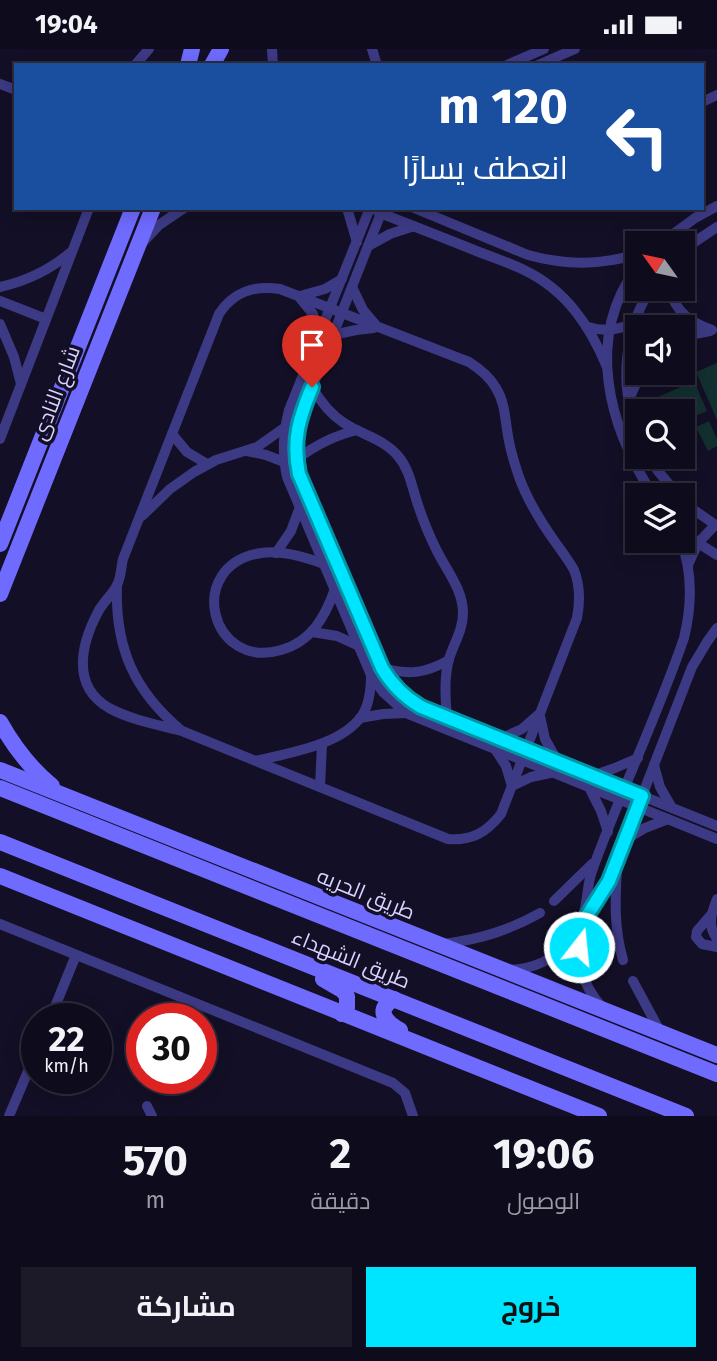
<!DOCTYPE html>
<html lang="ar">
<meta charset="utf-8">
<style>
body{margin:0;font-family:"Fira Sans",Cairo,sans-serif;background:#1c1929;color:#f1f3f6;direction:rtl;height:100vh;display:flex;flex-direction:column;font-size:26px;white-space:nowrap}
*{box-sizing:border-box;margin:0}
p{font-size:23px;color:#9b9ba3}
.icon{flex:none;width:38px;height:38px;fill:none;stroke:currentColor;stroke-width:2;stroke-linecap:round;stroke-linejoin:round}
.map{position:relative;height:1067px;overflow:hidden;direction:ltr}
.drawer{display:flex;flex-direction:column;background:#0e0b1c;flex:1}
.drawer>*{flex:none}
.banner{position:absolute;left:14px;top:14px;width:690px;height:147px;border-radius:0px;box-shadow:0 4px 18px #0003,0 0 0 2px #2e2b3b;direction:rtl;background:#1a4fa0;color:#fff;overflow:hidden}
.needle{width:46px;rotate:303deg}
.buttons{position:absolute;left:625px;top:182px;display:grid;gap:14px}
.buttons a{display:grid;place-items:center;width:70px;height:70px;border-radius:0px;background:#0e0b1c;box-shadow:0 4px 18px #0003,0 0 0 2px #2e2b3b;font-size:35px}
.speed{position:absolute;left:21px;top:954px;display:flex;gap:14px;font-size:35px;font-weight:700;text-align:center}
.speed>*{display:grid;place-content:center;width:91px;height:91px;border-radius:50%;background:#0e0b1c;box-shadow:0 4px 18px #0003,0 0 0 2px #2e2b3b;line-height:1}
.speed small{font-size:18px;font-weight:400}
.speed .limit{border:10px solid #d22;background:#fff;color:#111}
.pin{position:absolute;display:grid;place-items:center;width:60px;height:60px;color:#fff;margin:-72px -30px;border-radius:50% 50% 50% 0;rotate:-45deg;box-shadow:0 0 7px #0007}
.pin .icon{rotate:45deg}
.me{position:absolute;width:77px;margin:-38px;rotate:16deg;stroke-linejoin:round;filter:drop-shadow(0 0 5px #0008)}
.turn{display:flex;align-items:center;gap:24px;height:147px;padding:0 21px;font-size:32px}
.turn .icon{width:91px;height:91px;stroke-width:2.5}
.turn b{display:block;font-size:49px;line-height:60px}
.eta{display:flex;justify-content:space-evenly;align-items:center;height:119px;text-align:center}
.eta b{font-size:42px;font-weight:700;line-height:49px}
.action{display:flex;gap:14px;margin-top:auto;padding:14px 21px}
.action a{flex:1;height:80px;border-radius:0px;background:#00e5ff;color:#111;font-size:28px;font-weight:700;line-height:80px;text-align:center}
.action a+a{background:#1c1929;color:#f1f3f6}
.status{display:flex;justify-content:space-between;align-items:center;height:49px;padding:0 35px;background:#0e0b1c;direction:ltr}
.status svg{height:19px;fill:currentColor}
.map>svg:first-child{display:block}
.green{fill:#12302f}
.lines{fill:none;stroke-linecap:round;stroke-linejoin:round}
.street{stroke:#3d3a85;stroke-width:10}
.secondary{stroke:#6f6bff;stroke-width:16}
.route-casing{stroke:#0095a6;stroke-width:18}
.route{stroke:#00e5ff;stroke-width:12}
.labels{text-anchor:middle;dominant-baseline:central;stroke-width:7;stroke-linejoin:round;paint-order:stroke}
.street-label{font-size:21px;fill:#d9d4ff;stroke:#130f26}
</style>
<div class="status"><b>19:04</b><svg viewBox="0 0 49 12"><path d="M0 12V9h3v3zM5 12V6h3v6zM10 12V3h3v9zM15 12V0h3v12zM26 1h20v11H26zM47 4h2v5h-2z"/></svg></div>
<div class="map">
<svg width="717" height="1067" viewBox="0 0 717 1067">
<rect width="100%" height="100%" fill="#130f26"/>
<g class="green">
<polygon points="717,314 717,371 696,323"/>
<polygon points="694,332 707,362 683,372 682,362 651,362 647,353"/>
<polygon points="709,372 717,390 717,397 708,402 696,378"/>
</g>
<g class="lines">
<g class="street">
<polyline points="272,0 273,16"/>
<polyline points="372,0 377,16"/>
<polyline points="135,16 149,0"/>
<polyline points="507,16 544,0"/>
<polyline points="538,16 575,0"/>
<polyline points="0,35 16,41"/>
<polyline points="702,53 717,46"/>
<polyline points="347,159 357,193"/>
<path d="M370,159l-81,202c-6,24 -7,43 -2,67l84,198 12,17 23,21 311,126"/>
<path d="M383,159l-80,203c-9,27 -9,50 1,77l78,180c10,17 22,29 39,39l296,119"/>
<path d="M414,159l114,47c36,10 72,11 109,-1"/>
<path d="M378,163c32,13 64,25 96,38 17,7 34,12 50,20 42,20 66,56 83,97"/>
<polyline points="143,193 159,176 184,159"/>
<polyline points="661,194 695,169 717,157"/>
<polyline points="368,197 390,185 414,177"/>
<polyline points="682,203 696,192 717,178"/>
<path d="M637,218c-53,72 -28,160 16,228"/>
<path d="M0,238c27,-6 50,-17 71,-35"/>
<polyline points="352,238 363,261 375,275"/>
<path d="M669,240c7,23 21,33 43,41"/>
<polyline points="300,247 325,240 342,230"/>
<polyline points="300,249 313,265 319,287"/>
<polyline points="0,252 46,270"/>
<polyline points="0,275 14,308 21,335"/>
<path d="M588,278c17,5 30,3 46,-4"/>
<polyline points="333,286 356,281 374,279"/>
<polyline points="682,289 690,286 710,282"/>
<path d="M312,338c8,14 18,27 32,36 18,12 40,16 54,33 12,14 14,32 20,49 5,15 11,30 18,44 10,21 27,40 27,64 0,17 -9,30 -14,46 -5,18 -4,39 -2,58"/>
<polyline points="630,348 641,324"/>
<path d="M637,381c-18,-45 -13,-101 14,-141"/>
<polyline points="172,385 187,403 207,415"/>
<polyline points="0,390 89,159"/>
<polyline points="247,402 266,406 284,413"/>
<polyline points="649,408 658,422 678,446"/>
<path d="M296,411c19,-15 37,-24 61,-30"/>
<polyline points="682,450 694,461 717,477"/>
<polyline points="142,467 170,440 194,423 216,411 257,398 284,379"/>
<polyline points="682,481 698,494 717,506"/>
<polyline points="276,504 291,482 300,458"/>
<path d="M324,515c-19,-7 -42,-14 -63,-11 -77,12 -51,118 20,97 30,-8 44,-33 54,-61"/>
<polyline points="688,516 698,494 715,476"/>
<path d="M117,537c-2,62 17,105 65,145l266,108c24,2 39,-7 53,-25l76,-196c3,-16 3,-33 -3,-48 -6,-11 -14,-21 -21,-31 -14,-20 -26,-40 -34,-62 -4,-12 -8,-24 -10,-36 -4,-18 -3,-37 -13,-53 -6,-11 -16,-19 -27,-26l-189,-73c-25,-4 -47,3 -61,25l-96,245c-2,8 -2,19 -6,26 -4,9 -14,17 -19,27 -17,32 -27,74 11,96 22,12 50,17 73,23"/>
<polyline points="312,583 337,587 359,597"/>
<path d="M382,619c27,7 42,6 67,-8"/>
<polyline points="540,667 545,690 558,713"/>
<polyline points="360,669 383,665 406,664"/>
<polyline points="500,690 522,680 538,666"/>
<polyline points="495,700 506,717 512,737 531,728 550,724"/>
<path d="M256,712c32,-8 83,-15 105,-44 8,-11 10,-28 10,-42"/>
<polyline points="654,716 660,738 672,759"/>
<polyline points="592,727 615,719 638,709"/>
<polyline points="320,738 322,695"/>
<polyline points="589,738 601,762 608,783"/>
<polyline points="625,791 645,779 668,770"/>
<path d="M617,820c-2,31 -3,60 6,91"/>
<path d="M717,850c-6,15 -10,26 0,40"/>
<polyline points="554,852 592,815"/>
<polyline points="710,867 697,882 696,888 702,895 717,898"/>
<polyline points="0,875 393,1034 405,1044 413,1067"/>
<path d="M444,895c36,-5 64,-13 96,-31"/>
<path d="M509,921c23,-1 45,-10 60,-29 9,-11 15,-24 17,-38 2,-11 2,-21 6,-32 28,-78 65,-154 92,-233 8,-33 9,-65 -3,-97"/>
<polyline points="633,932 661,984"/>
<path d="M603,959c-23,-24 -31,-58 -18,-89 6,-14 17,-25 24,-38l83,-214 15,-25 10,-14"/>
<polyline points="50,970 76,906"/>
<polyline points="147,1057 152,1067"/>
<polyline points="9,1067 37,1001"/>
</g>
<g class="secondary">
<polyline points="188,16 192,0"/>
<polyline points="212,16 221,0"/>
<polyline points="0,495 133,159"/>
<polyline points="0,545 153,159"/>
<path d="M0,673c14,25 30,46 52,64"/>
<polyline points="0,721 717,1006"/>
<polyline points="0,739 717,1025"/>
<polyline points="0,793 686,1067"/>
<polyline points="0,827 599,1067"/>
<polyline points="323,930 342,941 347,947 347,959 342,965"/>
<path d="M394,950c-19,11 -9,23 6,31"/>
</g>
</g>
<g class="lines">
<g class="route-casing">
<path id="route" d="M312,338c-13,31 -20,53 -13,87l83,194c10,17 22,29 39,39l221,89 -33,85 -24,38 -6,28"/>
</g>
<use href="#route" class="route"/>
</g>
<g class="labels">
<g class="street-label">
<text transform="translate(56 344) rotate(-69)">شارع النادى</text>
<text transform="translate(366 845) rotate(22)">طريق الحريه</text>
<text transform="translate(351 910) rotate(22)">طريق الشهداء</text>
</g>
</g>
</svg>
<div class="buttons">
<a><svg class="needle" viewBox="-14 -14 28 28"><path d="M0-13l5 13h-10z" fill="#e53935"/><path d="M0 13l5-13h-10z" fill="#9b9ba3"/></svg></a>
<a><svg class="icon" aria-label="sound" viewBox="0 0 24 24"><path d="M4 9h4l5-4v14l-5-4H4zM17 9q2 3 0 6"/></svg></a>
<a><svg class="icon" aria-label="search" viewBox="0 0 24 24"><circle cx="10" cy="10" r="6"/><path d="M15 15l6 6"/></svg></a>
<a><svg class="icon" aria-label="layers" viewBox="0 0 24 24"><path d="M12 4l9 5-9 5-9-5zM3 14l9 5 9-5"/></svg></a>
</div>
<div class="speed"><div>22<small>km/h</small></div><div class="limit">30</div></div>
<div class="pin" style="left:312px;top:338px;background:#d93025"><svg class="icon" aria-label="arrive" viewBox="0 0 24 24"><path d="M6 21V4h12l-3 4 3 4H6"/></svg></div>
<svg class="me" style="left:579px;top:898px" viewBox="-20 -20 40 40"><circle r="17" fill="#00e5ff" stroke="#fff" stroke-width="3"/><path d="M0-11L8 9 0 5-8 9z" fill="#fff"/></svg>
<div class="banner">
<div class="turn"><svg class="icon" aria-label="left" viewBox="0 0 24 24"><path d="M17 20v-9H6M10 6l-5 5 5 5"/></svg><div><b>120 m</b>انعطف يسارًا</div></div>
</div>
</div>
<section class="drawer">
<div class="eta">
<div><b>19:06</b><p>الوصول</p></div>
<div><b>2</b><p>دقيقة</p></div>
<div><b>570</b><p>m</p></div>
</div>
<div class="action"><a>خروج</a><a>مشاركة</a></div>
</section>
